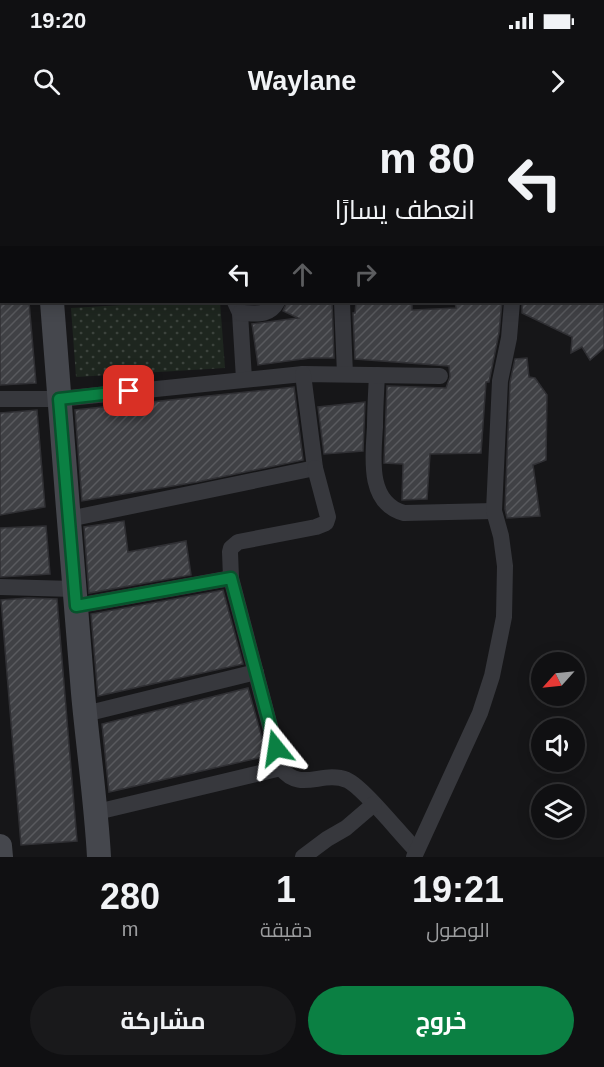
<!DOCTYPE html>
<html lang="ar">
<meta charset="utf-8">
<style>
body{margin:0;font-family:Helvetica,Cairo,sans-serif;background:#19191b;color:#f1f3f6;direction:rtl;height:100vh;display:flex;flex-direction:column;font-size:22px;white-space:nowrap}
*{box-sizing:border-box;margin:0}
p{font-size:20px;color:#9c9d9f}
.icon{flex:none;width:33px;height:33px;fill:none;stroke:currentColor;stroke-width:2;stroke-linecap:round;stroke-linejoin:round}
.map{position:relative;height:737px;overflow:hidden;direction:ltr}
.drawer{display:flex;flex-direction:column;background:#101012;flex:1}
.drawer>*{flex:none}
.guide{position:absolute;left:0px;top:0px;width:604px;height:183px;box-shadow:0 3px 15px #0003,0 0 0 2px #303032;direction:rtl;background:#101012;color:#f1f3f6;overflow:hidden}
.needle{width:39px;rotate:243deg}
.tools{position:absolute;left:531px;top:532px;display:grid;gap:12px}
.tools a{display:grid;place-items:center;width:54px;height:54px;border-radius:50%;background:#101012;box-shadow:0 3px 15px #0003,0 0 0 2px #303032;font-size:30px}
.pin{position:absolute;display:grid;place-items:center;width:51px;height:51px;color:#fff;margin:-26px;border-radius:12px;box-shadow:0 3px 9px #0006}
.me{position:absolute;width:66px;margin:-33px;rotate:345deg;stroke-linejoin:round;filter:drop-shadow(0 0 4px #0008)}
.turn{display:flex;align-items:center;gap:21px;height:126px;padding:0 30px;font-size:27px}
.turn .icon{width:78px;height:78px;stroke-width:2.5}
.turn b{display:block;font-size:42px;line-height:51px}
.lanes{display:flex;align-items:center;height:57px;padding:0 30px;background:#0003;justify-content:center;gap:30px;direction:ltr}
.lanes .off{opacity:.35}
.eta{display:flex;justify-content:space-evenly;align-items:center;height:102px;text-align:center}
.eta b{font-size:36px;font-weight:700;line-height:42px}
.action{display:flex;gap:12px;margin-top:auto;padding:12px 30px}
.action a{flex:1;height:69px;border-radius:36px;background:#0b8043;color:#fff;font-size:24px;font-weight:700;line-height:69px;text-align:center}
.action a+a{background:#19191b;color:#f1f3f6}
.status{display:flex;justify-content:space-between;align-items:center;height:42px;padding:0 30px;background:#101012;direction:ltr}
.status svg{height:16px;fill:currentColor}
header{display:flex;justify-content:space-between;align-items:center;height:78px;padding:0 30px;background:#101012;font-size:27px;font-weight:700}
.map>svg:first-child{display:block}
.grass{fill:url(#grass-dots)}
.building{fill:url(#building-hatch);stroke:#303034;stroke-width:1.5}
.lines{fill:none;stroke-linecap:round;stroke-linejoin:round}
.street{stroke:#37383d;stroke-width:16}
.secondary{stroke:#45474d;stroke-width:24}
.route-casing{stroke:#07532c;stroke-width:15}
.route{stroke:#0b8043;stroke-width:10}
</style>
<div class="status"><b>19:20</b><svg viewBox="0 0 49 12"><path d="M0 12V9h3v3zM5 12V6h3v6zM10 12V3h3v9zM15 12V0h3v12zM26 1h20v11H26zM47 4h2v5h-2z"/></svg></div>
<header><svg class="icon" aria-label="forward" viewBox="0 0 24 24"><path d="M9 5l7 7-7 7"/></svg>Waylane<svg class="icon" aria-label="search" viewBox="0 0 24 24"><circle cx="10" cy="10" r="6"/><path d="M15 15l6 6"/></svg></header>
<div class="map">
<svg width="604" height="737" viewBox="0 0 604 737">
<defs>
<pattern id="grass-dots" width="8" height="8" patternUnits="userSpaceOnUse" patternTransform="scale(1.5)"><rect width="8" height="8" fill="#1e261f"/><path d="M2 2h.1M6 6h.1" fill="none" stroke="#3c433d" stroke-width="1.8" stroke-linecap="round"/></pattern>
<pattern id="building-hatch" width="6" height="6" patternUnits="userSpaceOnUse" patternTransform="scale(1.5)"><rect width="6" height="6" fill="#404145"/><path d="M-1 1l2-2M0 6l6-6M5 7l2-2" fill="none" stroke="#595a5e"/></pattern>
</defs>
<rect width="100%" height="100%" fill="#161618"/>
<polygon class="grass" points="173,182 220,182 225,248 76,257 71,188"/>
<g class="building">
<polygon points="0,182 29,182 36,263 0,265"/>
<polygon points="287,182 332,182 334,238 310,238 258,245 252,204 298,198 283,191"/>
<polygon points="356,182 412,182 412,190 456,188 455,182 502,182 499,213 489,262 486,262 481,333 430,334 427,379 402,380 403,344 384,343 387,266 446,268 450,257 449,246 355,239 353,193 355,193"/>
<polygon points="522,182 604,182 604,228 590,240 582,227 571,233 572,217 522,193"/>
<polygon points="527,238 529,257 535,258 547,275 546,340 533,345 540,396 507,398 505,389 510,262 515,239"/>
<polygon points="294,267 303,340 197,362 82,381 75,290"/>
<polygon points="365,282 363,331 324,334 318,287"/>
<polygon points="37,290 45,387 0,395 0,293"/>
<polygon points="124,401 128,432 186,421 191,455 89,473 84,407"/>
<polygon points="46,406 50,454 0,457 0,408"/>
<polygon points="223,470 243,544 98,576 91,494"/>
<polygon points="28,478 57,479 77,721 21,725 1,480"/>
<polygon points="248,568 267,636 109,672 102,604"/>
</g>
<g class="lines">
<g class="street">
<polyline points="189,0 189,2"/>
<polyline points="502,0 502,2"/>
<polyline points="333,2 333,0"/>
<polyline points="0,16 2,16"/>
<polyline points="235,182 240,193 244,259"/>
<polyline points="342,182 345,254"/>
<path d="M240,193c15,0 29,4 37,-11"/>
<path d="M377,255c-1,18 -2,35 -2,52 -2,30 -8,76 29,86l90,-2"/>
<polyline points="0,279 59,279 303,254 440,256"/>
<polyline points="69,399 315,348 303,254"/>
<polyline points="231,458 230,432 231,428 238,422 316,407 326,403 328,397 315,348"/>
<polyline points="0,467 74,469"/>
<polyline points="76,486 231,458 281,648 97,692"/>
<polyline points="85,594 256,552"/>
<path d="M281,648c19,25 41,2 66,12 16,7 54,55 69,70"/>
<polyline points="303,737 327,719 346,708 374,684"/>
<polyline points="414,737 480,593 492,556 504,497 505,446 501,416 494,391 500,261 509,218 512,182"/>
</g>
<g class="secondary">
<polyline points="43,0 43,2"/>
<path d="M52,182c10,130 20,261 31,391 5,55 13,109 16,164"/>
<polyline points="0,726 1,737"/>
</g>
</g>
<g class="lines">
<g class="route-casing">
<polyline id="route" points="129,271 59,279 76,486 231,458 276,628"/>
</g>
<use href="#route" class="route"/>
</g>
</svg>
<div class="tools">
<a><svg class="needle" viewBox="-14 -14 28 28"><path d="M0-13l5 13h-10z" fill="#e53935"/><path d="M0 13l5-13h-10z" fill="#9c9d9f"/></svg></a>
<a><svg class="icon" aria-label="sound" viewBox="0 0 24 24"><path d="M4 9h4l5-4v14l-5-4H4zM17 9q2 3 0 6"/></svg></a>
<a><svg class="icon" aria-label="layers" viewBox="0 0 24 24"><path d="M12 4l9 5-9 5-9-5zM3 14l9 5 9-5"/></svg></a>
</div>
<div class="pin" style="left:129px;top:271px;background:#d93025"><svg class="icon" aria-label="arrive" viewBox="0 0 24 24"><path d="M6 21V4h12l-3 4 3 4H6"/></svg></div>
<svg class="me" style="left:276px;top:628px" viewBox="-20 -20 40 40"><path d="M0-17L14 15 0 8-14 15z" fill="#0b8043" stroke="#fff" stroke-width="4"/></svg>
<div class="guide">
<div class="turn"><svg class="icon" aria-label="left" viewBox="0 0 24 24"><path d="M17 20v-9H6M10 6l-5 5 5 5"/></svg><div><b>80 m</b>انعطف يسارًا</div></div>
<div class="lanes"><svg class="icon" aria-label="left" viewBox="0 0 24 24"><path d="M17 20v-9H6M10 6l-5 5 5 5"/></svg><svg class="icon off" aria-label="ahead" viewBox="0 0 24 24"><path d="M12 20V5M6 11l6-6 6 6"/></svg><svg class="icon off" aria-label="right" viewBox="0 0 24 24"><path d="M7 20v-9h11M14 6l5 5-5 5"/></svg></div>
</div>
</div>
<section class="drawer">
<div class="eta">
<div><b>19:21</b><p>الوصول</p></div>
<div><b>1</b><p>دقيقة</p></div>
<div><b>280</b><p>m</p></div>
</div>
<div class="action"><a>خروج</a><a>مشاركة</a></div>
</section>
